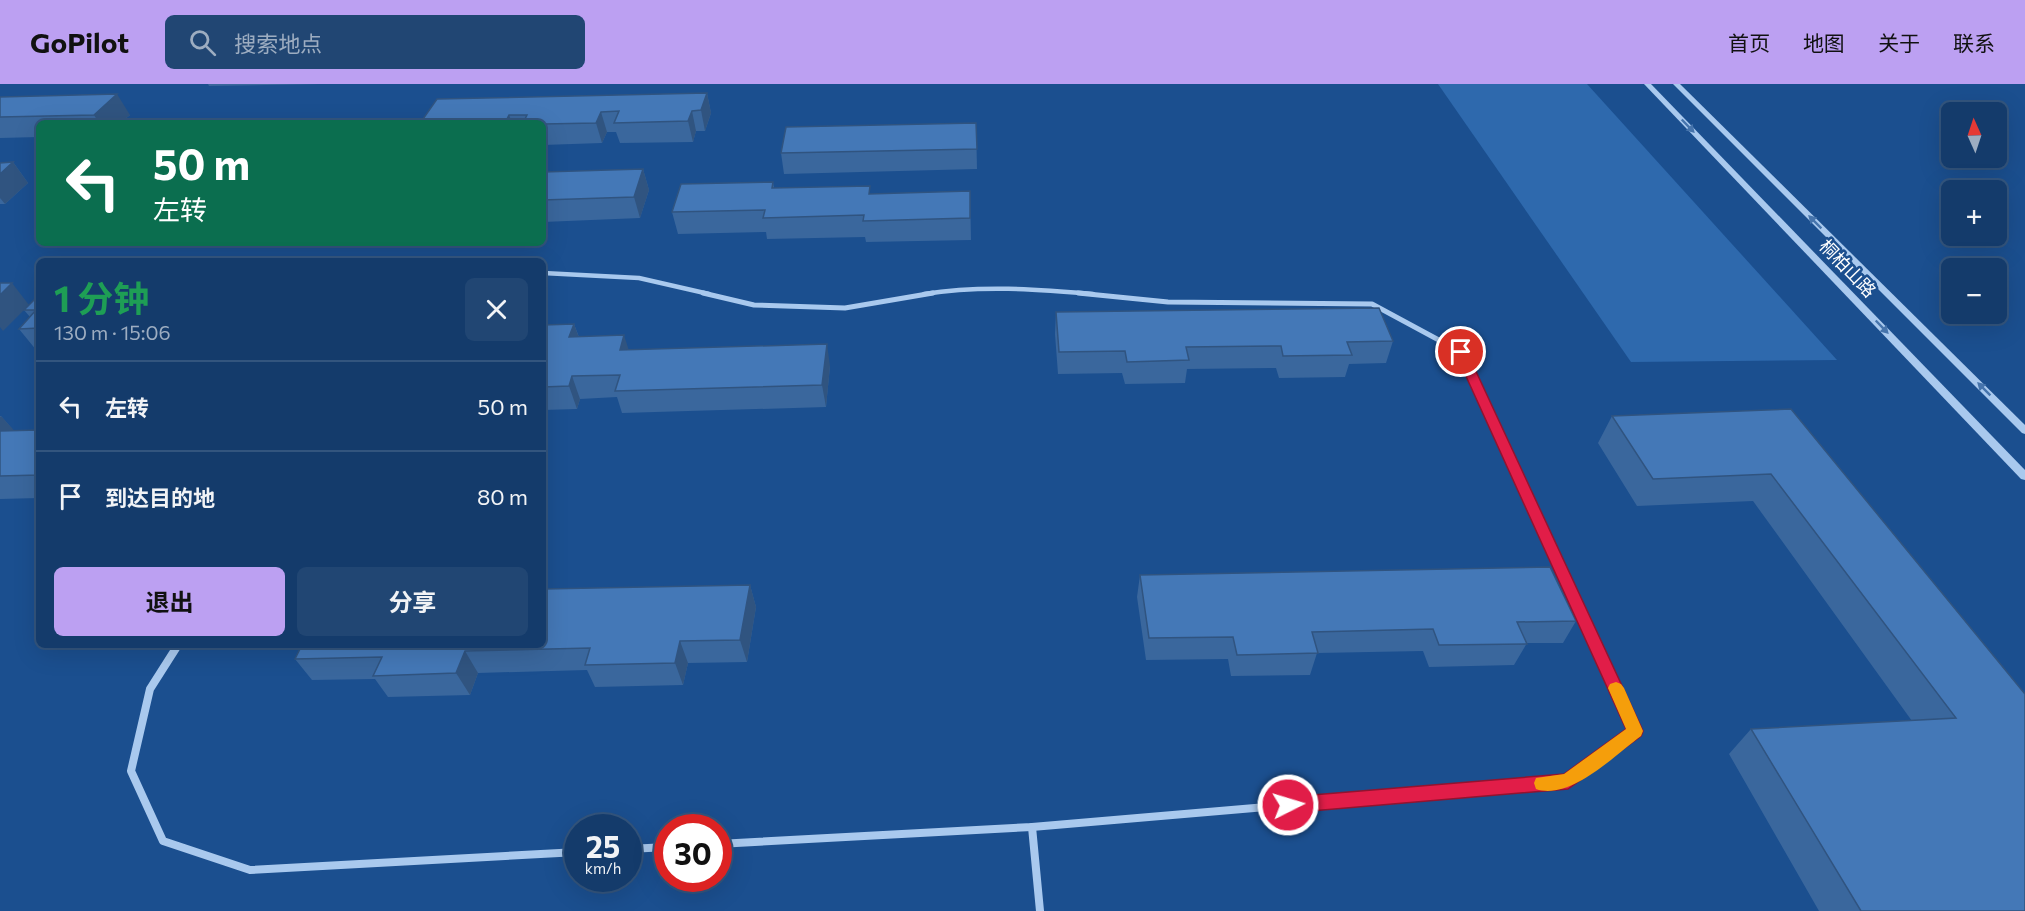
<!DOCTYPE html>
<html lang="zh">
<meta charset="utf-8">
<style>
body{margin:0;font-family:Commissioner,"Noto Sans SC",sans-serif;background:#214673;color:#f1f3f6;height:100vh;display:flex;flex-direction:column;font-size:22px;white-space:nowrap}
*{box-sizing:border-box;margin:0}
p{font-size:20px;color:#9dadc1}
.icon{flex:none;width:33px;height:33px;fill:none;stroke:currentColor;stroke-width:2;stroke-linecap:round;stroke-linejoin:round}
.map{position:relative;flex:1;overflow:hidden}
.side{position:absolute;left:36px;top:174px;width:510px;height:390px;display:flex;flex-direction:column;background:#143b6b;border-radius:9px;box-shadow:0 6px 24px #0002,0 0 0 2px #33557e}
.side>*{flex:none}
.guide{position:absolute;left:36px;top:36px;width:510px;height:126px;border-radius:9px;box-shadow:0 6px 24px #0002,0 0 0 2px #33557e;background:#0b6e4f;color:#fff;overflow:hidden}
.needle{width:39px;rotate:357deg}
.buttons{position:absolute;left:1941px;top:18px;display:grid;gap:12px}
.buttons a{display:grid;place-items:center;width:66px;height:66px;border-radius:9px;background:#143b6b;box-shadow:0 6px 24px #0002,0 0 0 2px #33557e;font-size:30px}
.speed{position:absolute;left:564px;top:730px;display:flex;gap:12px;font-size:30px;font-weight:700;text-align:center}
.speed>*{display:grid;place-content:center;width:78px;height:78px;border-radius:50%;background:#143b6b;box-shadow:0 6px 24px #0002,0 0 0 2px #33557e;line-height:1}
.speed small{font-size:15px;font-weight:400}
.speed .limit{border:9px solid #d22;background:#fff;color:#111}
.pin{position:absolute;display:grid;place-items:center;width:51px;height:51px;color:#fff;margin:-26px;border:3px solid #fff;border-radius:50%;box-shadow:0 2px 6px #0007}
.me{position:absolute;width:66px;margin:-33px;rotate:85deg;stroke-linejoin:round;filter:drop-shadow(0 0 4px #0008)}
.turn{display:flex;align-items:center;gap:21px;height:126px;padding:0 18px;font-size:27px}
.turn .icon{width:78px;height:78px;stroke-width:2.5}
.turn b{display:block;font-size:42px;line-height:51px}
.round{display:grid;place-items:center;flex:none;width:63px;height:63px;border-radius:9px;background:#214673}
.overview{display:flex;align-items:center;justify-content:space-between;height:102px;padding:0 18px}
h1{font-size:36px;font-weight:700;line-height:45px;color:#1e9e55}
.cta{display:flex;gap:12px;margin-top:auto;padding:12px 18px}
.cta a{flex:1;height:69px;border-radius:9px;background:#bca0f2;color:#111;font-size:24px;font-weight:700;line-height:69px;text-align:center}
.cta a+a{background:#214673;color:#f1f3f6}
ul{padding:0;list-style:none}
li{display:flex;align-items:center;gap:18px;height:90px;padding:0 18px;border-top:2px solid #33557e}
li div{flex:1}
li b{display:block;font-size:22px}
li em{font-style:normal}
header{display:flex;align-items:center;gap:36px;box-sizing:border-box;height:84px;padding:0 30px;background:#bca0f2;color:#111}
header strong{font-size:28px}
nav{display:flex;gap:33px;margin-inline-start:auto;font-size:21px}
.search{width:420px;height:54px;background:#214673;display:flex;align-items:center;gap:15px;box-sizing:border-box;padding:0 21px;border-radius:9px;color:#9dadc1;font-size:22px}
.map>svg:first-child{display:block}
.green{fill:#2e69ad}
.lines{fill:none;stroke-linecap:round;stroke-linejoin:round}
.minor-far2{stroke:#a9c9ee;stroke-width:4.5}
.minor-far1{stroke:#a9c9ee;stroke-width:5}
.minor{stroke:#a9c9ee;stroke-width:8}
.tertiary{fill:#a9c9ee;fill-rule:evenodd}
.wall{fill:#3a679d}
.shaded-wall{fill:#305480}
.building{fill:#4478b7;stroke:#305480;stroke-width:1.5}
.oneway{fill:#4674ac}
.route{fill:#e11d48;stroke:#92132f;stroke-width:1.5}
.slow{fill:#f59e0b}
.labels{text-anchor:middle;dominant-baseline:central;stroke-width:5;stroke-linejoin:round;paint-order:stroke}
.street-label{font-size:18px;fill:#fff;stroke:#1b4f8f}
</style>
<header>
<strong>GoPilot</strong>
<div class="search"><svg class="icon" aria-label="search" viewBox="0 0 24 24"><circle cx="10" cy="10" r="6"/><path d="M15 15l6 6"/></svg>搜索地点</div>
<nav><a>首页</a><a>地图</a><a>关于</a><a>联系</a></nav>
</header>
<div class="map">
<svg width="2025" height="827" viewBox="0 0 2025 827">
<rect width="100%" height="100%" fill="#1b4f8f"/>
<polygon class="green" points="1438,0 1587,0 1837,276 1631,278"/>
<g class="lines">
<g class="minor-far2">
<polyline points="543,189 639,194 709,210"/>
<path d="M924,210c56,-9 113,-5 169,0"/>
</g>
<g class="minor-far1">
<polyline points="703,209 754,221 845,224 933,209"/>
<polyline points="1078,209 1168,218 1372,220 1461,268 1559,480"/>
</g>
<g class="minor">
<polyline points="178,561 150,605 131,687 163,757 250,786 578,768"/>
<polyline points="1032,743 1040,827"/>
<polyline points="718,760 1032,743 1568,697 1635,647 1558,479"/>
<polyline points="628,765 668,763"/>
</g>
<g class="tertiary">
<polygon points="1644,0 1651,0 2025,386 2025,396 2021,395"/>
<polygon points="1673,0 1680,0 2025,341 2025,350 2022,349"/>
</g>
</g>
<g class="wall">
<polygon points="208,0 322,0 209,2"/>
<polygon points="707,9 711,29 705,47 696,47 693,58 620,59 616,48 607,48 602,59 543,61 543,39 425,39 423,35"/>
<polygon points="0,13 130,31 120,39 39,39 39,53 0,54"/>
<polygon points="976,39 977,85 784,90 781,69"/>
<polygon points="13,78 28,99 5,120 0,120 0,79"/>
<polygon points="643,85 649,106 640,134 543,138 543,88"/>
<polygon points="773,98 774,104 871,110 970,107 971,156 866,158 865,153 767,155 766,148 678,150 672,128"/>
<polygon points="39,211 39,267 37,267 19,245 30,233 24,226"/>
<polygon points="1056,228 1393,257 1386,279 1349,280 1345,293 1279,294 1276,284 1187,285 1185,299 1125,300 1122,289 1058,290 1055,250"/>
<polygon points="574,240 579,253 629,266 830,282 826,323 622,329 617,313 580,315 577,325 543,326 543,241"/>
<polygon points="1791,325 2025,610 2025,827 1819,827 1729,670 1751,645 1912,637 1753,417 1637,422 1598,359 1612,332"/>
<polygon points="0,332 1,332 14,347 39,346 39,414 0,415"/>
<polygon points="1140,491 1576,537 1563,559 1527,559 1514,581 1429,583 1423,567 1317,569 1310,591 1231,592 1228,575 1146,576 1137,513"/>
<polygon points="750,501 756,523 747,578 688,579 683,601 595,603 587,586 478,589 470,611 388,613 375,595 312,596 295,575"/>
</g>
<g class="shaded-wall">
<polygon points="707,9 711,29 705,47 701,26"/>
<polygon points="117,10 130,31 120,39 99,39 94,31"/>
<polygon points="692,27 696,47 693,58 688,37"/>
<polygon points="601,28 607,48 602,59 596,39"/>
<polygon points="509,31 512,39 505,39"/>
<polygon points="13,78 28,99 5,120 0,114 0,90"/>
<polygon points="643,85 649,106 640,134 634,113"/>
<polygon points="12,199 29,221 3,247 0,243 0,211"/>
<polygon points="574,240 582,262 569,253"/>
<polygon points="624,251 631,273 620,266"/>
<polygon points="827,260 830,282 826,323 822,301"/>
<polygon points="572,292 580,315 577,325 569,302"/>
<polygon points="1,332 21,354 0,361 0,333"/>
<polygon points="750,501 756,523 747,578 740,556"/>
<polygon points="680,557 688,579 683,601 675,579"/>
<polygon points="465,567 478,589 470,611 456,589"/>
</g>
<g class="building">
<polygon points="707,9 701,26 692,27 688,37 614,39 619,27 601,28 596,39 543,40 543,39 523,39 527,31 509,31 505,39 430,39 432,35 423,35 437,15"/>
<polygon points="117,10 94,31 0,33 0,13"/>
<polygon points="976,39 977,65 781,69 786,43"/>
<polygon points="13,78 0,90 0,79"/>
<polygon points="643,85 634,113 543,116 543,88"/>
<polygon points="773,98 772,104 870,102 869,110 970,107 970,134 863,137 864,131 763,134 765,126 672,128 681,100"/>
<polygon points="0,199 12,199 0,211"/>
<polygon points="39,211 39,244 19,245 36,226 24,226"/>
<polygon points="1379,224 1393,257 1347,258 1352,271 1283,272 1281,262 1186,263 1189,276 1127,278 1125,267 1059,268 1056,228"/>
<polygon points="574,240 569,253 624,251 620,266 827,260 822,301 615,307 620,291 572,292 569,302 543,303 543,241"/>
<polygon points="1791,325 2025,610 2025,827 1861,827 1751,645 1956,634 1771,390 1653,395 1612,332"/>
<polygon points="39,346 39,391 0,392 0,347"/>
<polygon points="1550,483 1576,537 1517,538 1527,560 1439,561 1433,545 1312,548 1318,569 1237,571 1233,553 1149,554 1140,491"/>
<polygon points="750,501 740,556 680,557 675,579 585,581 590,564 465,567 456,589 373,592 382,573 295,575 302,561 543,561 543,505"/>
</g>
<defs><path id="oneway-solid" d="M-6-.8H1V-3.2L6.5 0L1 3.2V.8H-6Z" transform="scale(1.5)"/></defs>
<g class="oneway">
<use href="#oneway-solid" transform="translate(1688 42) rotate(46)"/>
<use href="#oneway-solid" transform="translate(1815 138) rotate(-135)"/>
<use href="#oneway-solid" transform="translate(1882 243) rotate(46)"/>
<use href="#oneway-solid" transform="translate(1984 305) rotate(-135)"/>
</g>
<polygon class="route" points="1461,264 1467,268 1643,647 1641,652 1568,705 1288,729 1282,726 1279,721 1282,715 1288,713 1564,690 1626,645 1455,268"/>
<path class="slow" d="M1616,598l5,2 3,4 19,43 -2,5c-26,19 -71,65 -105,53l-2,-6 2,-5 28,-4 62,-45 -18,-41 2,-4z"/>
<g class="labels">
<g class="street-label">
<text transform="translate(1848 184) rotate(46)">桐柏山路</text>
</g>
</g>
</svg>
<div class="buttons">
<a><svg class="needle" viewBox="-14 -14 28 28"><path d="M0-13l5 13h-10z" fill="#e53935"/><path d="M0 13l5-13h-10z" fill="#9dadc1"/></svg></a>
<a>+</a>
<a>−</a>
</div>
<div class="speed"><div>25<small>km/h</small></div><div class="limit">30</div></div>
<div class="pin" style="left:1461px;top:268px;background:#d93025"><svg class="icon" aria-label="arrive" viewBox="0 0 24 24"><path d="M6 21V4h12l-3 4 3 4H6"/></svg></div>
<svg class="me" style="left:1288px;top:721px" viewBox="-20 -20 40 40"><circle r="17" fill="#e11d48" stroke="#fff" stroke-width="3"/><path d="M0-11L8 9 0 5-8 9z" fill="#fff"/></svg>
<div class="guide">
<div class="turn"><svg class="icon" aria-label="left" viewBox="0 0 24 24"><path d="M17 20v-9H6M10 6l-5 5 5 5"/></svg><div><b>50 m</b>左转</div></div>
</div>
<section class="side">
<div class="overview"><div><h1>1 分钟</h1><p>130 m · 15:06</p></div><a class="round"><svg class="icon" aria-label="close" viewBox="0 0 24 24"><path d="M6 6l12 12M18 6L6 18"/></svg></a></div>
<ul>
<li><svg class="icon" aria-label="left" viewBox="0 0 24 24"><path d="M17 20v-9H6M10 6l-5 5 5 5"/></svg><div><b>左转</b></div><em>50 m</em></li>
<li><svg class="icon" aria-label="arrive" viewBox="0 0 24 24"><path d="M6 21V4h12l-3 4 3 4H6"/></svg><div><b>到达目的地</b></div><em>80 m</em></li>
</ul>
<div class="cta"><a>退出</a><a>分享</a></div>
</section>
</div>
